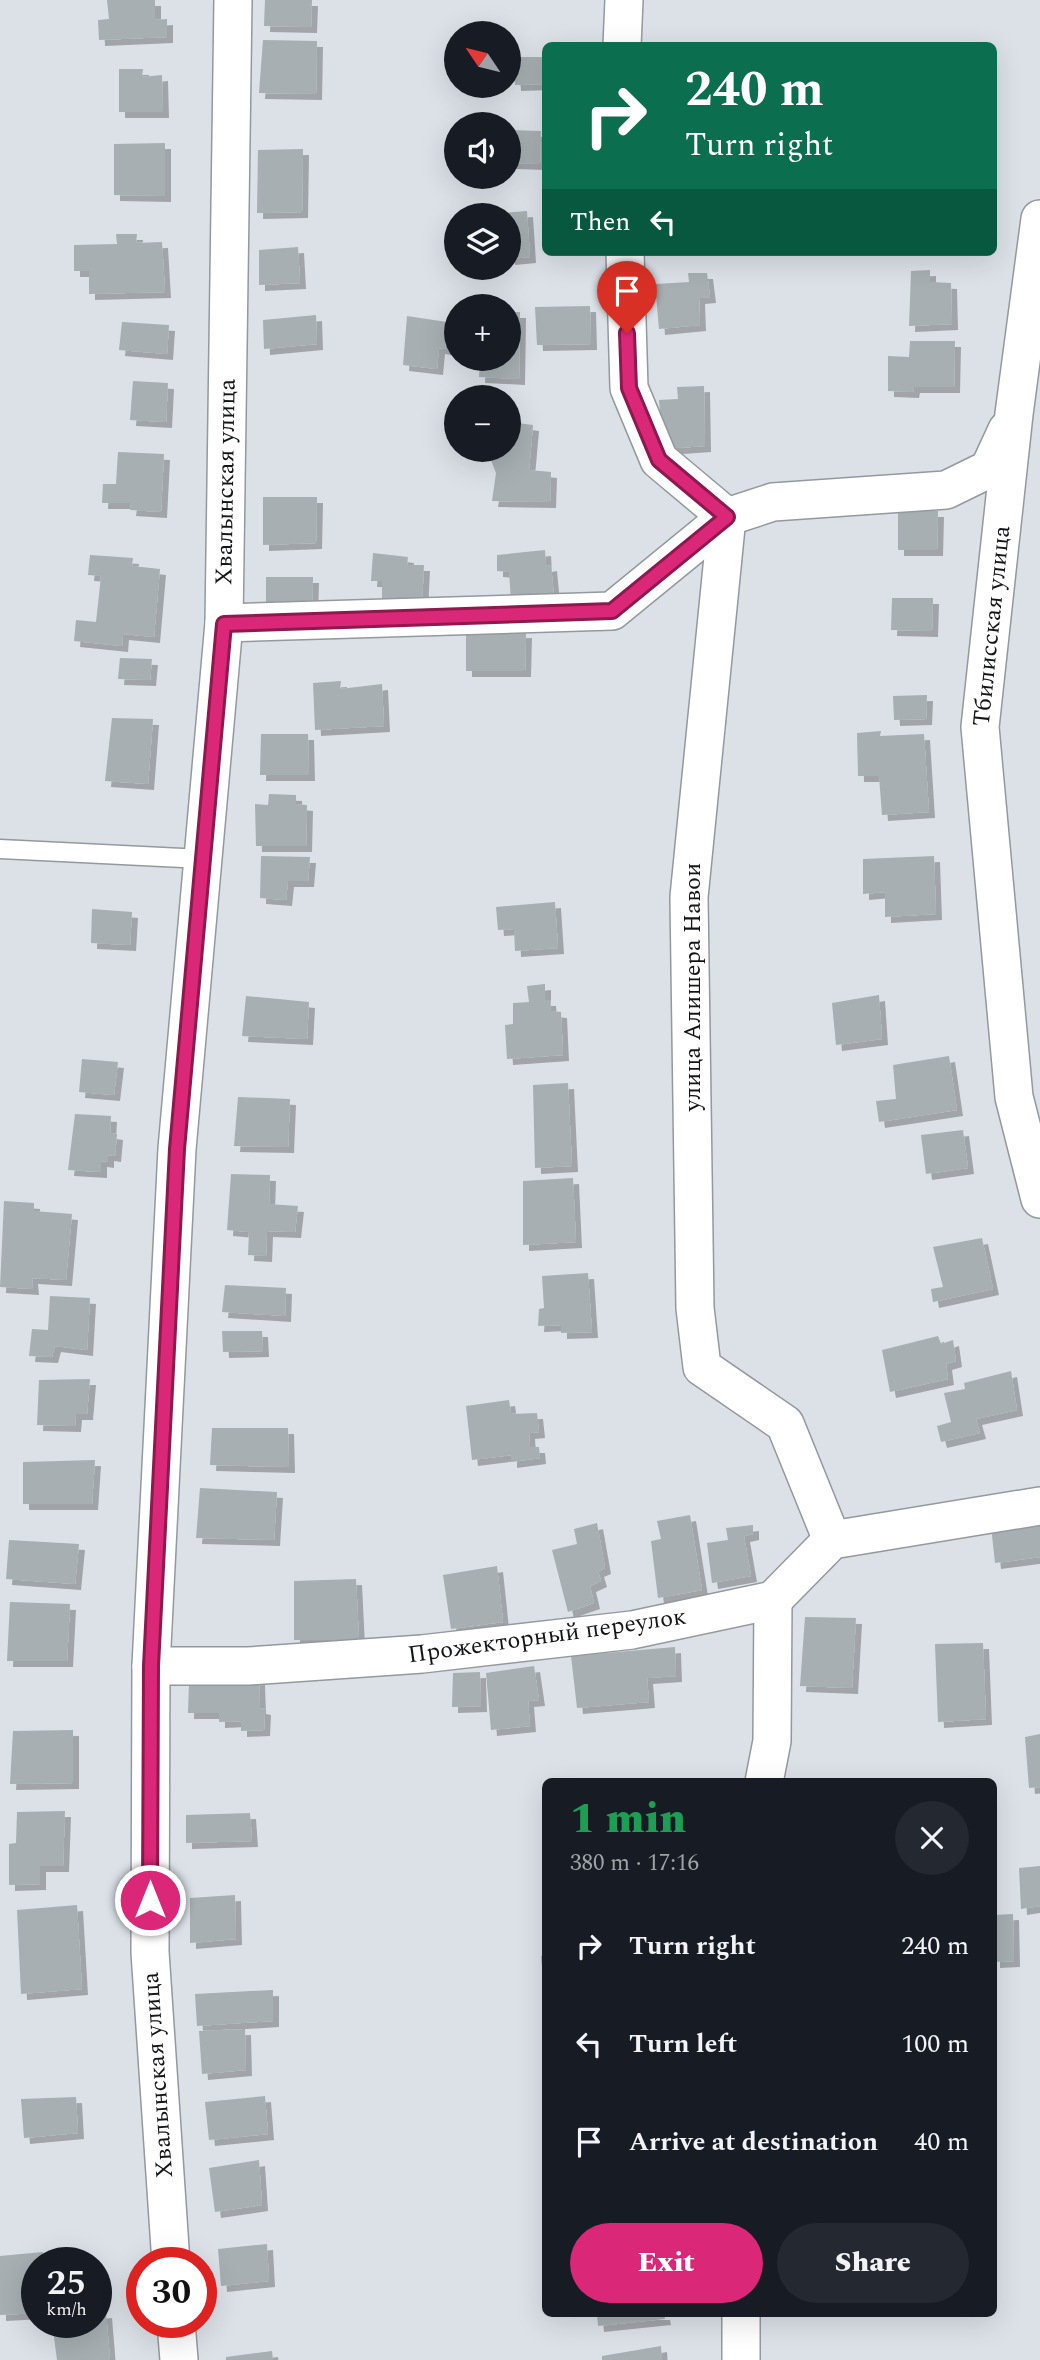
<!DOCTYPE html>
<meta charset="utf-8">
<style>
body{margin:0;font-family:Spectral,serif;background:#242831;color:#f1f3f6;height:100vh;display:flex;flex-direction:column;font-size:26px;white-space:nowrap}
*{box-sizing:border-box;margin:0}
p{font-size:23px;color:#9ea1a6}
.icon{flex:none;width:38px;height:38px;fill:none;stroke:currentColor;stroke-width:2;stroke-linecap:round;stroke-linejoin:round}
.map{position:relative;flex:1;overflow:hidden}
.sheet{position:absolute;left:542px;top:1778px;width:455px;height:539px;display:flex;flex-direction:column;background:#171b24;border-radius:10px;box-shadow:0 7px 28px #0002}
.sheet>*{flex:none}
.hud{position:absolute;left:542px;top:42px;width:455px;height:214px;border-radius:10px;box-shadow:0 7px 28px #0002;background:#0b6e4f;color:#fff;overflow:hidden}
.needle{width:46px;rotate:305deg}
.buttons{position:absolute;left:444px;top:21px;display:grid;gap:14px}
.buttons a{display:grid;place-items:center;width:77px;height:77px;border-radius:50%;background:#171b24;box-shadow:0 7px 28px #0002;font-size:35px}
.speed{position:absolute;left:21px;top:2247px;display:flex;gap:14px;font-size:35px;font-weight:700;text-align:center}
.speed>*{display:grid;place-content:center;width:91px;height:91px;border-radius:50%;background:#171b24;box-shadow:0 7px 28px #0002;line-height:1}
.speed small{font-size:18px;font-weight:400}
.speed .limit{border:10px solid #d22;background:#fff;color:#111}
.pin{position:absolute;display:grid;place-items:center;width:60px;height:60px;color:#fff;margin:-72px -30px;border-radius:50% 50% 50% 0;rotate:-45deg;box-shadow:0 0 7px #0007}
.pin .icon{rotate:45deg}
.me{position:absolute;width:77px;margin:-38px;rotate:0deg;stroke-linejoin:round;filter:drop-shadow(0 0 5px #0008)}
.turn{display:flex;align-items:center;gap:24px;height:147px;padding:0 28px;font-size:32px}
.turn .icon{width:91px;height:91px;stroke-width:2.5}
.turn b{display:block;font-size:49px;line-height:60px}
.then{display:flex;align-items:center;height:66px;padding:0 28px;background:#0003;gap:14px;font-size:26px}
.round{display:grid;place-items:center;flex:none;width:74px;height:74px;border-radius:37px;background:#242831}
.head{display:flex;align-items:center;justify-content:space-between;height:119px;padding:0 28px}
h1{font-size:42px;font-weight:800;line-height:52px;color:#1e9e55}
.button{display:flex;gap:14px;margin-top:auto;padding:14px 28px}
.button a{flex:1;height:80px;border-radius:42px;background:#db2777;color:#fff;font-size:28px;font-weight:800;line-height:80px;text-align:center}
.button a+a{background:#242831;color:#f1f3f6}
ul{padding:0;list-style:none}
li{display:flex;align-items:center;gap:21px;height:98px;padding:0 28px}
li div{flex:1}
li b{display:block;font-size:26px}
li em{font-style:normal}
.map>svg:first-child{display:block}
.building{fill:#a7afb2;filter:url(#shadow)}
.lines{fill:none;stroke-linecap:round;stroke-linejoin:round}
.service-casing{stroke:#93999e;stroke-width:21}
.minor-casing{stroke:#93999e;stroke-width:40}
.service{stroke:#fff;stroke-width:18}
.minor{stroke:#fff;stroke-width:37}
.route-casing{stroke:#8e194d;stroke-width:18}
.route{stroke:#db2777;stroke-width:12}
.labels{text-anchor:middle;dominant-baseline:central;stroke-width:5;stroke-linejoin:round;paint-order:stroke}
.street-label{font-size:24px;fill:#131517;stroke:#fff}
</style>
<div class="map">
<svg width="1040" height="2360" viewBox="0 0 1040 2360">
<defs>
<filter id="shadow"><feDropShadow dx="6" dy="6" stdDeviation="0" flood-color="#0004"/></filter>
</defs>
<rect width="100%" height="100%" fill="#dbe1e7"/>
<g class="building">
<polygon points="107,0 155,0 155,20 167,19 167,37 99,40 98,20 109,19"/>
<polygon points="265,0 312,0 311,27 264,26"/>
<polygon points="263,40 317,41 316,94 259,93"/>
<polygon points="513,57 546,57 546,84 515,85"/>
<polygon points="119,69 143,69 142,77 162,75 163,112 119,112"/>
<polygon points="509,130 541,131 540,164 509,163"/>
<polygon points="165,143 165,196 114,195 114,144"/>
<polygon points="303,149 302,212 257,213 258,150"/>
<polygon points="527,211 530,257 509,259 509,215 502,213"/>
<polygon points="116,234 137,234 136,243 162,242 165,292 89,294 89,271 74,271 74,245 117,244"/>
<polygon points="298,247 300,283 259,285 259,250"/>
<polygon points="930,270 930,282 951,283 952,324 909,326 911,271"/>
<polygon points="688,273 707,273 710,297 699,298 700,325 659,329 655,284 689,282"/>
<polygon points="590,306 591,344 537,345 535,307"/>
<polygon points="509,312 520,312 519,379 479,377 480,359 509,359"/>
<polygon points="316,315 317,344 264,349 263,320"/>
<polygon points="407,316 447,322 445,349 439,348 437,369 403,365"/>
<polygon points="122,322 169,325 167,354 119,350"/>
<polygon points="910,341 955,341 954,387 914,387 913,392 888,391 888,356 909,357"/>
<polygon points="133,381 168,383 166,422 130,420"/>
<polygon points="704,386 705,446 663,449 659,400 678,399 677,387"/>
<polygon points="509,422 533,425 529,470 551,472 550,502 492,501 496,473 487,450 509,450"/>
<polygon points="118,452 164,454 161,512 130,510 131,503 102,503 103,484 116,484"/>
<polygon points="263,497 317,497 316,543 263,545"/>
<polygon points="898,511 938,511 937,550 898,550"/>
<polygon points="545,550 546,566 551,565 554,597 511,601 509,572 497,571 497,555"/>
<polygon points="373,553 408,557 407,565 424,565 422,604 382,603 382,581 371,581"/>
<polygon points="90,555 133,558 132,566 160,569 154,637 123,634 122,646 74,641 76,620 96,622 101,576 88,575"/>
<polygon points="266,577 313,577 312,609 266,609"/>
<polygon points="892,598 933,598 932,631 891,630"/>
<polygon points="526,632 525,671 466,671 466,633"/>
<polygon points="120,658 152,659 150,680 118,679"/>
<polygon points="341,681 340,689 382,684 384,726 315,730 313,683"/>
<polygon points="927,695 926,719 894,720 893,696"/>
<polygon points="112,718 153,719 148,784 105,781"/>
<polygon points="881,731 880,736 924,734 929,812 882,815 879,776 858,776 857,733"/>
<polygon points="261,734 308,734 309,775 260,775"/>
<polygon points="269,794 296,795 296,804 307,805 306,846 256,846 255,804 268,805"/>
<polygon points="261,856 310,857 308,881 288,881 286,900 260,898"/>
<polygon points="934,856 936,914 885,917 885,892 863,894 863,859"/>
<polygon points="555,902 558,948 515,951 514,929 498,930 496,907"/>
<polygon points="92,909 132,912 130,945 91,943"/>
<polygon points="545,984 545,1000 550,1000 551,1011 561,1012 563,1055 507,1059 505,1025 513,1024 513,1003 529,1002 527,986"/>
<polygon points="879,995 882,1039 836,1045 832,1003"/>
<polygon points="246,996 309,1002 307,1039 242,1036"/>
<polygon points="949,1056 957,1110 879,1122 876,1101 896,1099 893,1065"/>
<polygon points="82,1059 118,1062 114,1095 79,1092"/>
<polygon points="568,1083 572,1166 535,1168 533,1085"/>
<polygon points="238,1097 290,1099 288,1147 234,1146"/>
<polygon points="75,1114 111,1116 110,1133 117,1134 115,1156 108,1155 108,1162 101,1161 101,1172 68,1170"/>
<polygon points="963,1130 968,1168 926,1174 921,1135"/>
<polygon points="231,1174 270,1175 269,1204 298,1206 295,1232 267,1231 266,1256 248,1255 249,1232 227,1230"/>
<polygon points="573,1178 576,1242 523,1245 523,1181"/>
<polygon points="4,1201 34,1203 34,1211 72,1214 66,1280 32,1278 33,1289 0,1287"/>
<polygon points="982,1238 993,1289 933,1302 931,1289 943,1287 933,1247"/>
<polygon points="588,1273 592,1332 561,1333 561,1325 538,1326 539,1309 544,1308 542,1276"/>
<polygon points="225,1285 286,1288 285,1316 222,1312"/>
<polygon points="50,1296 90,1298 87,1350 55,1346 52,1357 29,1356 32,1329 48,1330"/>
<polygon points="222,1331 262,1331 263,1351 223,1352"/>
<polygon points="938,1336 941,1344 953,1340 956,1361 946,1364 948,1379 890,1392 882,1350"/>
<polygon points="1011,1371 1017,1410 976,1419 980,1433 941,1442 937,1426 951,1422 944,1393 965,1389 964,1383"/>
<polygon points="90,1379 87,1414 76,1414 75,1426 37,1425 39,1380"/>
<polygon points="509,1400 511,1414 537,1413 539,1432 529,1433 530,1447 539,1447 540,1458 511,1462 511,1455 472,1460 466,1406"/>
<polygon points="212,1428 288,1428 289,1467 210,1465"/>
<polygon points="95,1460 92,1504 23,1504 23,1462"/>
<polygon points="200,1488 277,1492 274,1540 196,1538"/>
<polygon points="690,1515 702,1590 658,1598 651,1541 661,1539 657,1521"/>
<polygon points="1040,1519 1040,1557 995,1563 991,1526"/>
<polygon points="597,1523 605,1568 598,1571 601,1581 590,1586 594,1603 568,1612 552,1550 577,1544 574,1529"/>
<polygon points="753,1525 753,1534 744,1536 751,1576 712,1583 707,1543 728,1540 726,1528"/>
<polygon points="9,1540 79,1544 75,1584 6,1579"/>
<polygon points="497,1566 503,1622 451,1629 443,1575"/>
<polygon points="356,1579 359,1640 294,1640 294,1581"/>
<polygon points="10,1602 70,1604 67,1661 7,1661"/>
<polygon points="805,1617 856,1618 852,1688 800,1686"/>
<polygon points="983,1643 986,1719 938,1722 935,1644"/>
<polygon points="675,1647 676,1676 647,1678 649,1702 577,1708 571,1656"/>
<polygon points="534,1666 539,1700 528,1701 530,1726 491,1730 486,1673"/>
<polygon points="480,1672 481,1706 452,1707 453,1673"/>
<polygon points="259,1679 260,1708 265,1709 264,1730 241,1731 241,1721 219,1722 219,1713 188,1713 189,1682"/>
<polygon points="73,1730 73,1783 10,1784 13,1731"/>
<polygon points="1040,1734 1040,1787 1029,1788 1025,1737"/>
<polygon points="65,1811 63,1866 40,1866 40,1884 9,1885 9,1844 16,1843 17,1812"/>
<polygon points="250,1813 252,1841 186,1843 186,1815"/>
<polygon points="1040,1866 1040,1906 1021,1909 1019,1868"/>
<polygon points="235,1895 236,1939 190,1943 190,1898"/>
<polygon points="77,1905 82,1989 21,1994 17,1910"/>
<polygon points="1013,1914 1014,1961 994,1962 994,1915"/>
<polygon points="541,1956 546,1956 546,1989 544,1990"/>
<polygon points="273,1990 273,2021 197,2026 195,1994"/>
<polygon points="245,2029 246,2070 202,2074 199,2031"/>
<polygon points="265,2096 268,2134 209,2140 205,2102"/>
<polygon points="76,2097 78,2133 24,2138 21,2099"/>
<polygon points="259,2160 262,2205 215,2212 209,2168"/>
<polygon points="267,2244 269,2281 221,2286 218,2249"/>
<polygon points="43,2252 44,2263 37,2263 37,2313 0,2315 0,2256"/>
<polygon points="106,2312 110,2360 57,2360 52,2322 96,2322 96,2313"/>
<polygon points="597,2314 664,2314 665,2319 598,2326"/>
<polygon points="661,2346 662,2360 602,2360 602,2356"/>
<polygon points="272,2351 273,2360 226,2360 226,2357"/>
</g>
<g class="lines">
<g class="service-casing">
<polyline id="service" points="0,849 203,859"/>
</g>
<g class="minor-casing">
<g id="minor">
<polyline points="622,46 624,0"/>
<polyline points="1040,219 1014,414 980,727 1014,1097 1040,1199"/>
<polyline points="625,252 629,388 659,460 727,517 689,897 695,1308 702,1367 785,1424 832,1540"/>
<polyline points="224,623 612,611 727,517 773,502 946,490 989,469 1007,430"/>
<polyline points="151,1666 249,1666 422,1654 632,1630 773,1600 832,1540 1040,1506"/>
<polyline points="764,1782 772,1741 773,1600"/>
<polyline points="171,2263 150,1952 151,1666 177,1149 224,623 233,0"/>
<polyline points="741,2314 741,2360"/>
<polyline points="176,2322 179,2360"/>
</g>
</g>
<use href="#service" class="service"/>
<use href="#minor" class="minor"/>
</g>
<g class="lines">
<g class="route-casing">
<polyline id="route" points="150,1900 151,1666 177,1149 224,624 612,611 727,517 659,460 629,388 627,333"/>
</g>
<use href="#route" class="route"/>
</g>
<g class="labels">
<g class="street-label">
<text transform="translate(226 482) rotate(-89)">Хвалынская улица</text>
<text transform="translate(992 626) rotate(-84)">Тбилисская улица</text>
<text transform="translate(693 987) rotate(-90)">улица Алишера Навои</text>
<text transform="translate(547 1636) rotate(-8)">Прожекторный переулок</text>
<text transform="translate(158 2075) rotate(-94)">Хвалынская улица</text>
</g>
</g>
</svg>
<div class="buttons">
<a><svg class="needle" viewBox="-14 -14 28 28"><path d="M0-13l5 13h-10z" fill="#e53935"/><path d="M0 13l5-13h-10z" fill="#9ea1a6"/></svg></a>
<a><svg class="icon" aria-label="sound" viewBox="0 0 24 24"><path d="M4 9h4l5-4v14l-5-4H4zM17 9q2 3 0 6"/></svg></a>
<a><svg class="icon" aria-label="layers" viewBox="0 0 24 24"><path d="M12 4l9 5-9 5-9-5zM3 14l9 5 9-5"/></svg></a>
<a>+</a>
<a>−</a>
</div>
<div class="speed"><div>25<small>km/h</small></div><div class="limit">30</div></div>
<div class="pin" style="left:627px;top:333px;background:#d93025"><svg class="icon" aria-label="arrive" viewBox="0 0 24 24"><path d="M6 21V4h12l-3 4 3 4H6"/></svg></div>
<svg class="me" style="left:150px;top:1900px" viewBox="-20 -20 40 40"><circle r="17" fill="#db2777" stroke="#fff" stroke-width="3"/><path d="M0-11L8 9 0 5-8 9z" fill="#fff"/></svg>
<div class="hud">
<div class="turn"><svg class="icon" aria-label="right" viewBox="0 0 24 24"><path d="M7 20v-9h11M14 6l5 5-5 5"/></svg><div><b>240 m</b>Turn right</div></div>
<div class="then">Then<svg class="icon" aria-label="left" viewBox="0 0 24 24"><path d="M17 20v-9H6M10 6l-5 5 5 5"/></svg></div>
</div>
<section class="sheet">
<div class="head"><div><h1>1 min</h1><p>380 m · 17:16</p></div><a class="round"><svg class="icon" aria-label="close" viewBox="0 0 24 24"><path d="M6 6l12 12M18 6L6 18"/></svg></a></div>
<ul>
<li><svg class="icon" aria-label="right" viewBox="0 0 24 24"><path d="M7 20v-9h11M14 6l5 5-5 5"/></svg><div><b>Turn right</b></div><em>240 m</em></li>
<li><svg class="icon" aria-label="left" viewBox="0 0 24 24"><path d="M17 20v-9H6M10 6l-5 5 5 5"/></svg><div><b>Turn left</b></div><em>100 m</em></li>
<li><svg class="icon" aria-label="arrive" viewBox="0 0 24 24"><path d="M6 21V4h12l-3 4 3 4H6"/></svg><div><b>Arrive at destination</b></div><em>40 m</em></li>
</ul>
<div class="button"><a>Exit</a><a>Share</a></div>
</section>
</div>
